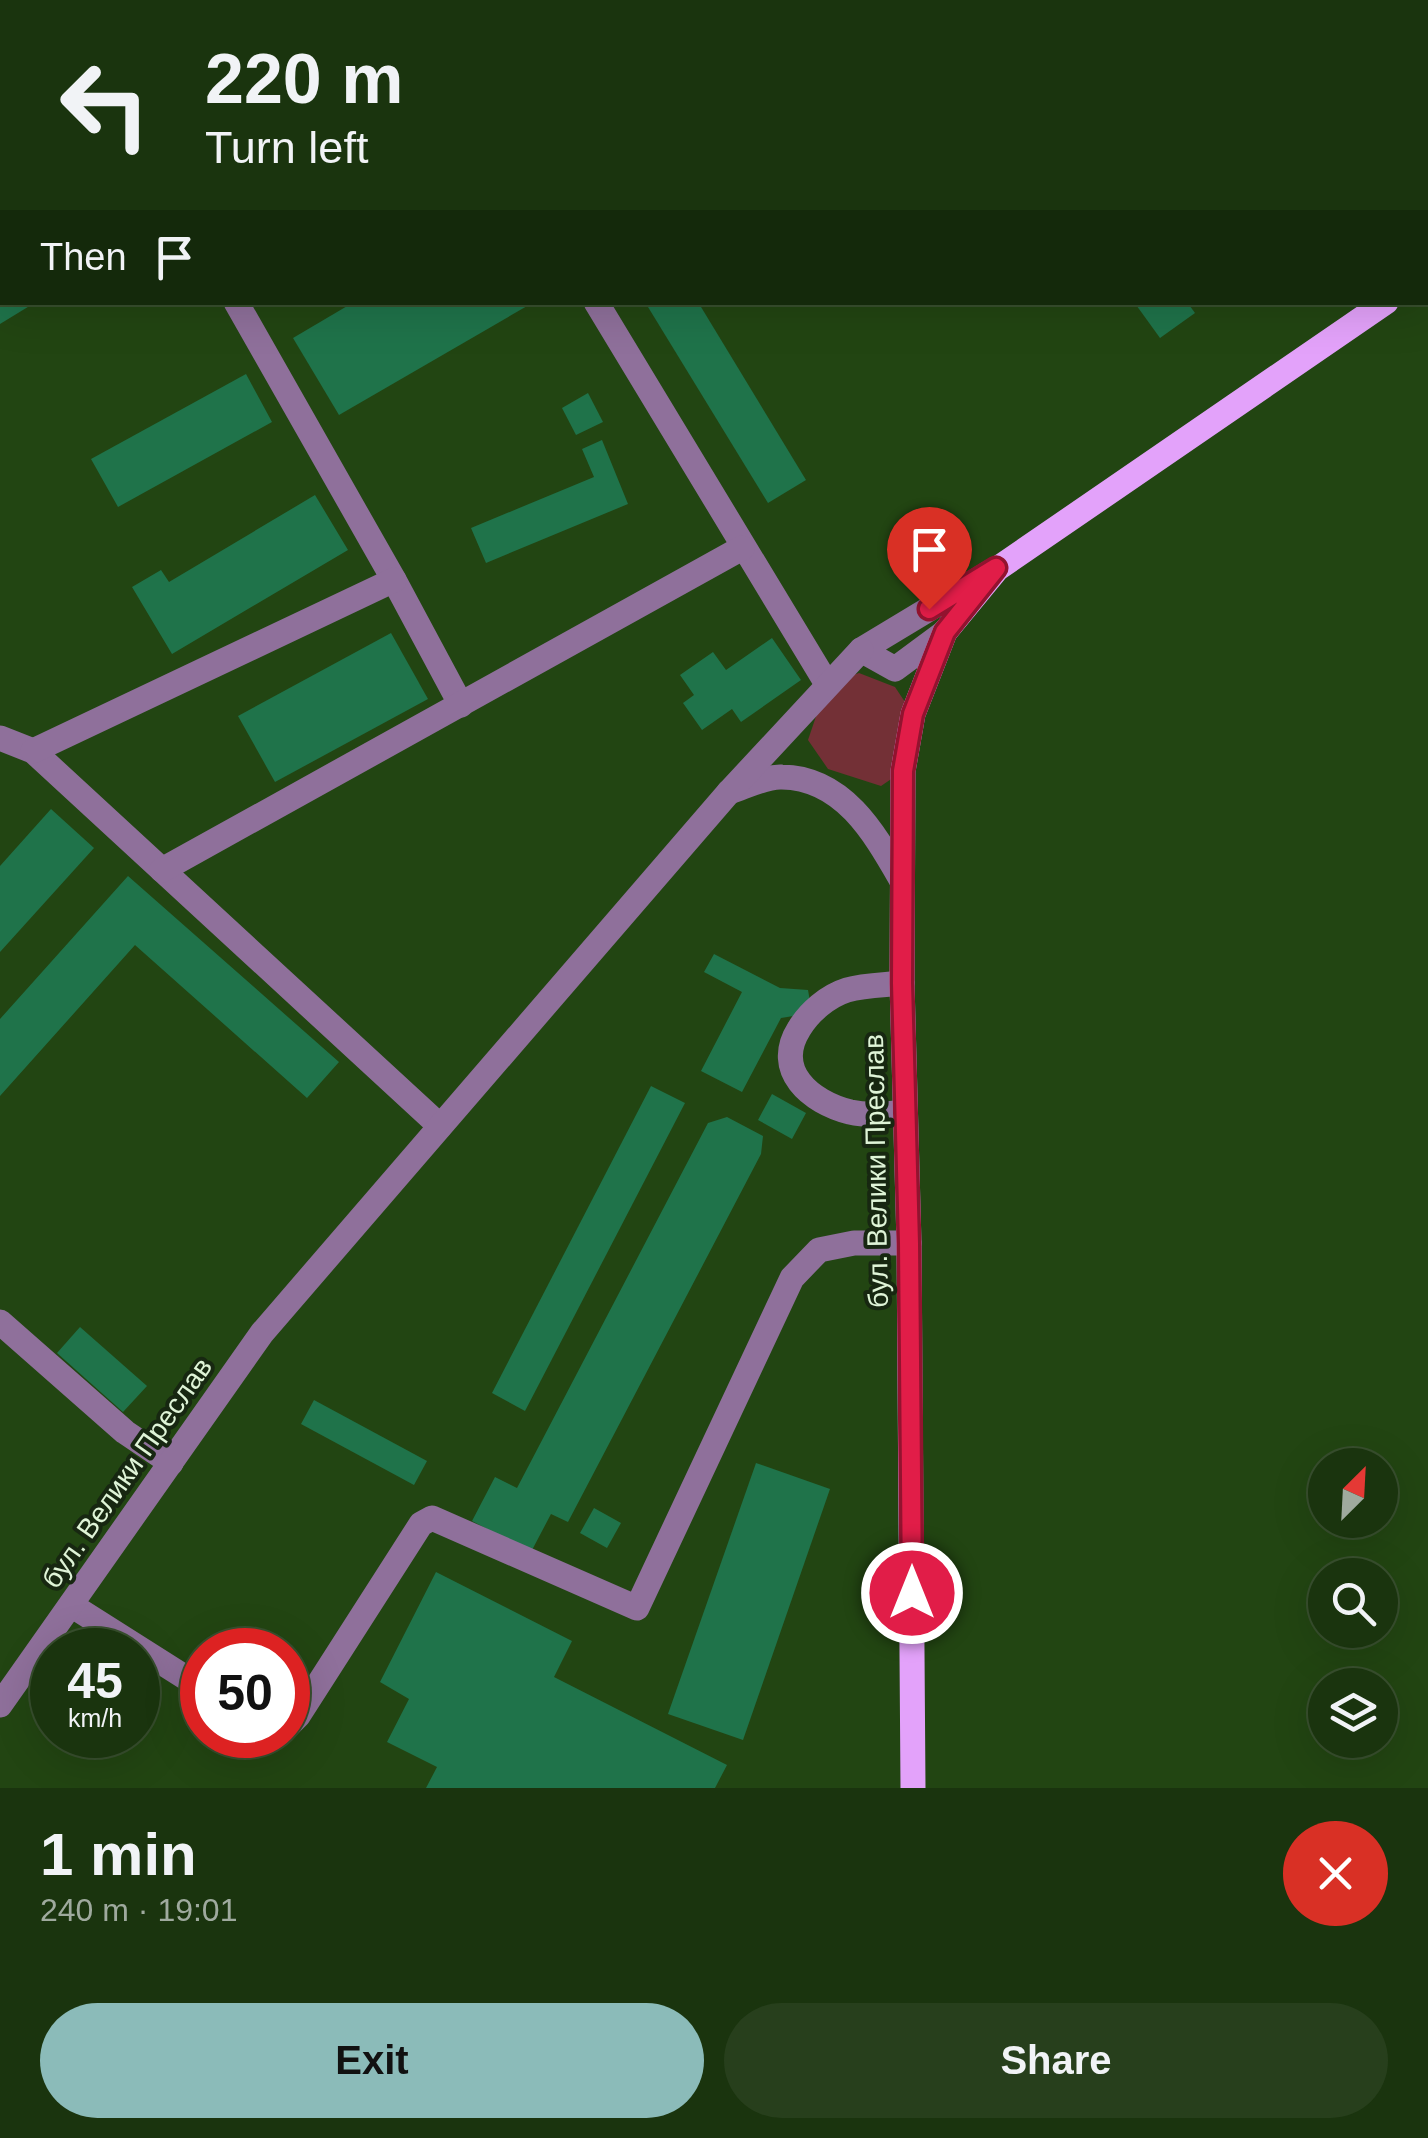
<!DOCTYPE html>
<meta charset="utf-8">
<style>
body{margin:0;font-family:Helvetica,sans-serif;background:#273f1c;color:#f1f3f6;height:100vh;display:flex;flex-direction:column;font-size:38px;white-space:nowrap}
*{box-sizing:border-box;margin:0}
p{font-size:32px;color:#9faa9e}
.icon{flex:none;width:55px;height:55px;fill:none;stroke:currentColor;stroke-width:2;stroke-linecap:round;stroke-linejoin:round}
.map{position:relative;height:1788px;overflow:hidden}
.panel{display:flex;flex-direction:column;background:#1a340e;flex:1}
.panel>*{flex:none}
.guide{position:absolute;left:0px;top:0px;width:1430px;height:305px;box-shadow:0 10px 40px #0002,0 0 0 2px #384f2e;background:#1a340e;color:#f1f3f6;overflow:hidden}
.needle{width:65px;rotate:24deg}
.fabs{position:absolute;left:1308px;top:1448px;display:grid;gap:20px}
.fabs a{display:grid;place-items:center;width:90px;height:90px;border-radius:50%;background:#1a340e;box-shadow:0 10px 40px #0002,0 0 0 2px #384f2e;font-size:50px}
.speed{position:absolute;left:30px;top:1628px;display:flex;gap:20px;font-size:50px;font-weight:700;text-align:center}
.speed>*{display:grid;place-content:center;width:130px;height:130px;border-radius:50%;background:#1a340e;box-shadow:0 10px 40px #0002,0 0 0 2px #384f2e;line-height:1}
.speed small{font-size:25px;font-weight:400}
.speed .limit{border:15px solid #d22;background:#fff;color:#111}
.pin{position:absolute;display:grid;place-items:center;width:85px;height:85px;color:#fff;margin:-102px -42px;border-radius:50% 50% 50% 0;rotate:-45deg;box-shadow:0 0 10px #0007}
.pin .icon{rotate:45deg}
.me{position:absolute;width:110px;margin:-55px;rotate:0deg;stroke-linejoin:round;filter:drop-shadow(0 0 8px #0008)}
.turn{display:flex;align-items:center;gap:35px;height:210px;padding:0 40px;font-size:45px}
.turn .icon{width:130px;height:130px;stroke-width:2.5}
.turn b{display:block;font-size:70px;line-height:85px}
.then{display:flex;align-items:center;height:95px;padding:0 40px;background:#0003;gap:20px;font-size:38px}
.round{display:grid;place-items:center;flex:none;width:105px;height:105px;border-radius:52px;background:#273f1c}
.summary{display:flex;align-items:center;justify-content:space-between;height:170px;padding:0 40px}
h1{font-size:60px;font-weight:600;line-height:75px}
.cta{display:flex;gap:20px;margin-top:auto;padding:20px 40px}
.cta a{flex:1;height:115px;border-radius:60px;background:#8bbbb9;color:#111;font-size:40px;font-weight:600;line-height:115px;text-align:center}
.cta a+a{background:#273f1c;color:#f1f3f6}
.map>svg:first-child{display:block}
.green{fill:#733036}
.building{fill:#1f734a}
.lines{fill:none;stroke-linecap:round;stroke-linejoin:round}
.minor{stroke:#8f709b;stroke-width:25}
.major{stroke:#e3a2fa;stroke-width:25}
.route-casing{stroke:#92132f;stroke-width:25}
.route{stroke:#e11d48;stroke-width:18}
.labels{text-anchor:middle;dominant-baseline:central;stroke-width:8;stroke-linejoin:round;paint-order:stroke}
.street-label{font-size:28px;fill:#dff4d7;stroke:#172711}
</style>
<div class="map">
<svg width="1428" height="1788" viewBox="0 0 1428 1788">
<rect width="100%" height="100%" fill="#224512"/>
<polygon class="green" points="859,673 895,687 913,714 903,771 881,786 828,769 808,740 827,684"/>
<g class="building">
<polygon points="0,302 36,302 0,324"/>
<polygon points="354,302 534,302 339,415 293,338"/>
<polygon points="655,302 698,302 806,480 768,503 648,307"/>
<polygon points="1134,302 1187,302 1195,313 1160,338"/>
<polygon points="246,374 272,422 118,507 91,459"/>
<polygon points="588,393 603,422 576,435 562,408"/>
<polygon points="602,440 628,504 486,563 471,528 594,477 582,449"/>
<polygon points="315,495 348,550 172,654 132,587 161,570 169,582"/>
<polygon points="391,633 428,699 275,782 238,716"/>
<polygon points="772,638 801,680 741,722 732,709 702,730 683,703 694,695 680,675 713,652 726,670"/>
<polygon points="51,809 94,848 0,952 0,866"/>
<polygon points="128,876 339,1062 307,1098 135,945 0,1096 0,1019"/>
<polygon points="714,954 780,988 808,990 812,1013 781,1018 742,1092 701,1071 742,992 704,972"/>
<polygon points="651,1086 685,1103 525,1411 492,1393"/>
<polygon points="772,1094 806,1113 792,1139 758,1120"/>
<polygon points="727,1117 763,1136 761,1154 568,1522 551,1514 531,1552 472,1521 495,1477 517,1488 708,1123"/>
<polygon points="80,1327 147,1386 123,1412 57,1353"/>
<polygon points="314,1400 427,1461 414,1485 301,1424"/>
<polygon points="756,1463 830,1489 743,1740 668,1714"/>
<polygon points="594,1508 621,1523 607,1548 580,1533"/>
<polygon points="436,1572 572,1641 554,1677 727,1765 715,1788 426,1788 437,1767 387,1742 409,1699 380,1682"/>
</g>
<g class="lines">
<g class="minor">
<polyline points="61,0 62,2"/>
<polyline points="411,0 413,2"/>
<polyline points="818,0 820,2"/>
<polyline points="1379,0 1381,2"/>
<polyline points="377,2 381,0"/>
<polyline points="236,302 394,580 461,705"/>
<polyline points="596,302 827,684"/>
<polyline points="945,632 895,669 861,650 992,571"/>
<polyline points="0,738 33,751 440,1126"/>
<polyline points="33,751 394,580"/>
<path d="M729,792c16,-5 37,-16 53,-15 62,1 93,57 120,104"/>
<polyline points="162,870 742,548"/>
<path d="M902,983c-18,2 -38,2 -55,7 -19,6 -38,22 -48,39 -26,41 11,73 51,83 18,4 36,2 55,0"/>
<polyline points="0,1322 125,1432 171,1463"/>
<polyline points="71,1605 202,1688"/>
<polyline points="0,1705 262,1333 729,792 861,650"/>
<polyline points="288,1726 298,1716 421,1524 432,1518 637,1608 792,1278 819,1250 854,1243 909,1243"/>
</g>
<polyline class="major" points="913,1788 909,1243 902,983 903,771 913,714 945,632 997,569 1386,302"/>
</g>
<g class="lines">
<g class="route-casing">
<polyline id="route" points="912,1593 909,1243 902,983 903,771 913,714 945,632 996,568 929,609"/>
</g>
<use href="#route" class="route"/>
</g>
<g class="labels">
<g class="street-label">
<text transform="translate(876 1171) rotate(-91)">бул. Велики Преслав</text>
<text transform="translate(127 1473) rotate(-55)">бул. Велики Преслав</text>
</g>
</g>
</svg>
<div class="fabs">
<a><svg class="needle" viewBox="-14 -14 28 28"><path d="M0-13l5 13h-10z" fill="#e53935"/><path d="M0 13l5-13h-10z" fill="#9faa9e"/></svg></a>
<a><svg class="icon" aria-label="search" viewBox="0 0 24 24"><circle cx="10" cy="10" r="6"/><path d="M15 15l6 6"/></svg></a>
<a><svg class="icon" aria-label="layers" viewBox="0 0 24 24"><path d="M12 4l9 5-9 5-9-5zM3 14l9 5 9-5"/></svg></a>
</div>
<div class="speed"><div>45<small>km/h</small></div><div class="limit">50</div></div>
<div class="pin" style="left:929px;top:609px;background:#d93025"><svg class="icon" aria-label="arrive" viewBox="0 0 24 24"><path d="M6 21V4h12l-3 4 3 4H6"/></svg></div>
<svg class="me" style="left:912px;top:1593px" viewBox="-20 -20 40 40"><circle r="17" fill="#e11d48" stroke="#fff" stroke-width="3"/><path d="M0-11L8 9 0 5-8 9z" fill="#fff"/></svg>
<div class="guide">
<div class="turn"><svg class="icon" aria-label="left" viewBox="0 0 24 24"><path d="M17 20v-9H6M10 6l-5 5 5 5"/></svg><div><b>220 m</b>Turn left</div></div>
<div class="then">Then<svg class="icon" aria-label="arrive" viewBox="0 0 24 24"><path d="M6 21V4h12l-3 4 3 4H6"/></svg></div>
</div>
</div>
<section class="panel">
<div class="summary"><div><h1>1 min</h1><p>240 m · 19:01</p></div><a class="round" style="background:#d93025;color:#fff"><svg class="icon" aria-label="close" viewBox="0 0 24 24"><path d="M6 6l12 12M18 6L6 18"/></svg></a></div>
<div class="cta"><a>Exit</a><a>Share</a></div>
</section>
